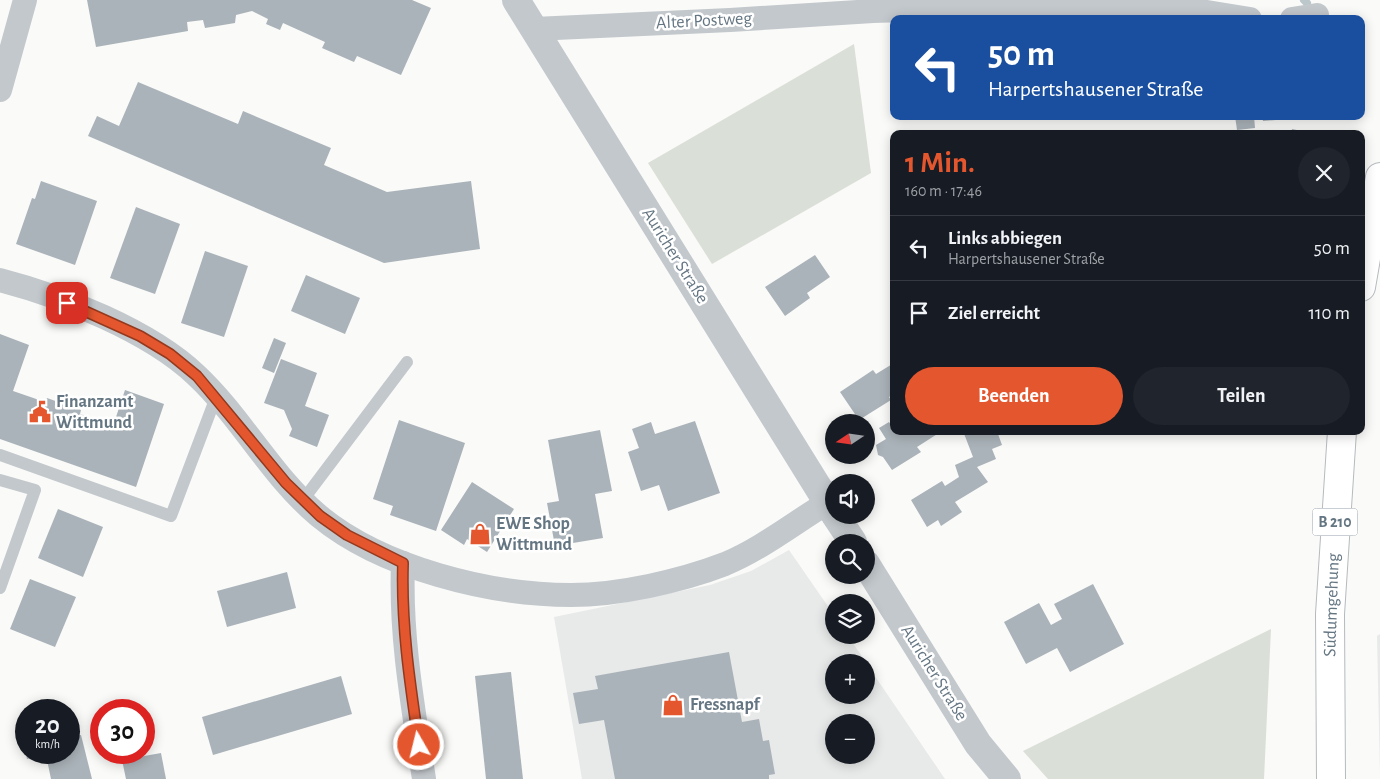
<!DOCTYPE html>
<html lang="de">
<meta charset="utf-8">
<style>
body{margin:0;font-family:"Alegreya Sans",sans-serif;background:#20242c;color:#f1f3f6;height:100vh;display:flex;flex-direction:column;font-size:19px;white-space:nowrap}
*{box-sizing:border-box;margin:0}
p{font-size:16px;color:#9ea1a6}
.icon{flex:none;width:28px;height:28px;fill:none;stroke:currentColor;stroke-width:2;stroke-linecap:round;stroke-linejoin:round}
.map{position:relative;flex:1;overflow:hidden}
.panel{position:absolute;left:890px;top:130px;width:475px;height:305px;display:flex;flex-direction:column;background:#171b24;border-radius:10px;box-shadow:0 2px 12px #0003}
.panel>*{flex:none}
.banner{position:absolute;left:890px;top:15px;width:475px;height:105px;border-radius:10px;box-shadow:0 2px 12px #0003;background:#1a4fa0;color:#fff;overflow:hidden}
.needle{width:32px;rotate:257deg}
.tools{position:absolute;left:825px;top:414px;display:grid;gap:10px}
.tools a{display:grid;place-items:center;width:50px;height:50px;border-radius:50%;background:#171b24;box-shadow:0 2px 12px #0003;font-size:25px}
.speed{position:absolute;left:15px;top:699px;display:flex;gap:10px;font-size:25px;font-weight:700;text-align:center}
.speed>*{display:grid;place-content:center;width:65px;height:65px;border-radius:50%;background:#171b24;box-shadow:0 2px 12px #0003;line-height:1}
.speed small{font-size:12px;font-weight:400}
.speed .limit{border:8px solid #d22;background:#fff;color:#111}
.pin{position:absolute;display:grid;place-items:center;width:42px;height:42px;color:#fff;margin:-21px;border-radius:10px;box-shadow:0 2px 8px #0006}
.me{position:absolute;width:55px;margin:-28px;rotate:352deg;stroke-linejoin:round;filter:drop-shadow(0 0 4px #0008)}
.turn{display:flex;align-items:center;gap:18px;height:105px;padding:0 15px;font-size:22px}
.turn .icon{width:65px;height:65px;stroke-width:2.5}
.turn b{display:block;font-size:35px;line-height:42px}
.round{display:grid;place-items:center;flex:none;width:52px;height:52px;border-radius:26px;background:#20242c}
.headline{display:flex;align-items:center;justify-content:space-between;height:85px;padding:0 15px}
h1{font-size:30px;font-weight:700;line-height:38px;color:#e4572e}
.action{display:flex;gap:10px;margin-top:auto;padding:10px 15px}
.action a{flex:1;height:58px;border-radius:30px;background:#e4572e;color:#fff;font-size:20px;font-weight:700;line-height:58px;text-align:center}
.action a+a{background:#20242c;color:#f1f3f6}
ul{padding:0;list-style:none}
li{display:flex;align-items:center;gap:15px;height:65px;padding:0 15px;border-top:1px solid #363941}
li div{flex:1}
li b{display:block;font-size:19px}
li em{font-style:normal}
.map>svg:first-child{display:block}
.built{fill:#e8e9e9;fill-rule:evenodd}
.green{fill:#dadfd7}
.lines{fill:none;stroke-linecap:round;stroke-linejoin:round}
.stream{stroke:#bbc7cb;stroke-width:8}
.building{fill:#aab3b9}
.primary-casing{stroke:#b5babe;stroke-width:30}
.service{stroke:#c3c8cc;stroke-width:12}
.minor{stroke:#c3c8cc;stroke-width:24}
.tertiary{stroke:#c3c8cc;stroke-width:28}
.primary{stroke:#fff;stroke-width:28}
.route-casing{stroke:#94391e;stroke-width:12}
.route{stroke:#e4572e;stroke-width:9}
.labels{text-anchor:middle;dominant-baseline:central;stroke-width:5;stroke-linejoin:round;paint-order:stroke}
.shield{fill:#fff;stroke:#939fa8;stroke-width:1}
.shield-label{font-size:16px;font-weight:bold;fill:#657683}
.street-label{font-size:18px;fill:#657683;stroke:#fff}
.poi-label{font-size:18px;font-weight:bold;fill:#657683;stroke:#fff;text-anchor:start}
</style>
<div class="map">
<svg width="1380" height="779" viewBox="0 0 1380 779">
<rect width="100%" height="100%" fill="#fafaf8"/>
<g class="built">
<path d="M789,550l45,65v20h13l19,27h-32v33h32v-32l79,116h-363l-28,-162 156,-32 41,-14zM834,722h32v33h-32z"/>
<polygon points="1380,634 1380,775 1377,636"/>
</g>
<g class="green">
<polygon points="854,44 871,173 712,264 648,163"/>
<polygon points="1271,629 1264,779 1048,779 1023,751"/>
</g>
<g class="lines">
<polyline class="stream" points="1304,0 1307,3"/>
</g>
<g class="building">
<polygon points="87,0 412,0 431,8 401,75 357,56 354,62 322,48 325,42 283,23 280,30 266,24 268,19 252,11 236,15 235,23 205,28 203,20 187,22 188,31 96,47"/>
<polygon points="138,82 238,124 243,111 331,148 324,165 387,192 471,181 480,249 384,263 88,136 97,116 119,126"/>
<polygon points="1235,116 1254,116 1255,128 1237,130"/>
<polygon points="1262,116 1300,116 1300,118 1263,121"/>
<polygon points="1292,129 1311,133 1311,134 1291,134"/>
<polygon points="41,181 97,201 75,265 16,244 32,198 35,199"/>
<polygon points="136,207 180,224 155,294 110,278"/>
<polygon points="205,251 248,266 224,337 181,323"/>
<polygon points="815,255 830,277 807,293 810,298 785,316 765,287"/>
<polygon points="306,275 360,298 345,334 291,311"/>
<polygon points="0,334 29,345 13,391 45,402 47,398 81,410 80,414 113,426 125,390 164,404 136,487 0,439"/>
<polygon points="274,338 286,343 274,373 262,368"/>
<polygon points="281,359 317,373 305,406 329,415 317,447 289,436 292,429 284,410 264,403"/>
<polygon points="894,363 894,394 889,397 891,400 859,420 840,392 873,370 876,374"/>
<polygon points="399,420 465,443 436,531 390,515 393,506 373,499"/>
<polygon points="695,421 720,493 668,511 659,485 641,491 628,452 639,448 632,429 651,422 655,434"/>
<polygon points="889,422 896,432 942,431 917,447 921,452 892,470 883,457 878,455 876,445 886,439 879,428"/>
<polygon points="600,430 612,491 595,494 603,538 555,546 547,503 559,501 548,440"/>
<polygon points="963,431 1005,431 998,434 1002,445 992,449 996,459 977,467 988,482 955,502 962,512 941,526 938,520 927,527 911,500 942,481 945,486 959,477 955,465 973,457"/>
<polygon points="472,482 514,509 487,552 467,539 464,545 441,530"/>
<polygon points="58,509 103,527 83,577 38,558"/>
<polygon points="287,572 296,608 227,627 217,591"/>
<polygon points="30,579 76,597 55,647 10,629"/>
<polygon points="1093,584 1124,644 1070,672 1057,648 1026,664 1004,622 1039,603 1051,625 1062,619 1054,604"/>
<polygon points="729,652 742,722 759,719 763,741 769,740 775,774 769,775 769,779 615,779 604,720 579,724 573,693 598,689 595,676"/>
<polygon points="511,672 523,779 486,779 475,676"/>
<polygon points="341,676 352,714 213,755 202,717"/>
<polygon points="26,723 26,752 69,752 69,737 81,735 92,779 51,779 46,755 27,759 20,725"/>
<polygon points="161,753 166,779 126,779 122,760"/>
</g>
<g class="lines">
<g class="primary-casing">
<g id="primary">
<polyline points="1361,287 1380,177"/>
<polyline points="1331,779 1330,614 1342,431"/>
</g>
</g>
<g class="service">
<polyline points="0,455 171,516 216,397"/>
<polyline points="0,480 35,490 0,588"/>
<polyline points="303,500 407,362"/>
</g>
<g class="minor">
<polyline points="1292,19 1317,15"/>
<polyline points="534,29 730,20 873,11 1125,3 1169,6 1250,19"/>
<polyline points="0,90 25,0"/>
<path d="M0,280c62,16 150,51 196,95 46,43 75,101 123,141 63,52 171,79 252,79 47,0 110,-14 154,-31 36,-15 69,-41 102,-61"/>
<path d="M403,563c-3,73 10,144 21,216"/>
</g>
<g class="tertiary">
<polyline points="516,0 834,513"/>
<polyline points="835,515 853,542"/>
<polyline points="866,564 978,744 1007,779"/>
</g>
<use href="#primary" class="primary"/>
</g>
<g class="lines">
<g class="route-casing">
<path id="route" d="M67,303l73,33 30,18 27,22 89,107 34,33 27,19 56,28c-2,62 7,121 16,182"/>
</g>
<use href="#route" class="route"/>
</g>
<defs>
<g id="civic-bare" transform="scale(1.725)"><path d="M-.6-6.5H3V-4.5H.6V-3L4-1V1h2V6H-6V1h2V-1L-.6-3ZM-1.2 2.5V6h2.4V2.5Z" fill="#e4572e" stroke="#fff" stroke-width="2.5" paint-order="stroke"/></g>
<g id="shop-bare" transform="scale(1.725)"><path d="M-5-2.5h2.3a2.7 3.5 0 0 1 5.4 0H5L5.5 6h-11ZM-1.5-2.5h3a1.5 2.3 0 0 0-3 0Z" fill="#e4572e" stroke="#fff" stroke-width="2.5" paint-order="stroke"/></g>
</defs>
<g fill-rule="evenodd">
<use href="#civic-bare" x="40" y="412"/>
<use href="#shop-bare" x="480" y="534"/>
<use href="#shop-bare" x="673" y="705"/>
</g>
<g class="labels">
<rect class="shield" x="1312.5" y="508.5" width="45" height="27" rx="4"/>
<g class="shield-label">
<text x="1335" y="522">B 210</text>
</g>
<g class="street-label">
<text transform="translate(704 21) rotate(-3)">Alter Postweg</text>
<text transform="translate(675 256) rotate(58)">Auricher Straße</text>
<text transform="translate(1332 605) rotate(-88)">Südumgehung</text>
<text transform="translate(934 673) rotate(58)">Auricher Straße</text>
</g>
<g class="poi-label">
<text x="56" y="402">Finanzamt<tspan x="56" dy="21">Wittmund</tspan></text>
<text x="496" y="524">EWE Shop<tspan x="496" dy="21">Wittmund</tspan></text>
<text x="690" y="705">Fressnapf</text>
</g>
</g>
</svg>
<div class="tools">
<a><svg class="needle" viewBox="-14 -14 28 28"><path d="M0-13l5 13h-10z" fill="#e53935"/><path d="M0 13l5-13h-10z" fill="#9ea1a6"/></svg></a>
<a><svg class="icon" aria-label="sound" viewBox="0 0 24 24"><path d="M4 9h4l5-4v14l-5-4H4zM17 9q2 3 0 6"/></svg></a>
<a><svg class="icon" aria-label="search" viewBox="0 0 24 24"><circle cx="10" cy="10" r="6"/><path d="M15 15l6 6"/></svg></a>
<a><svg class="icon" aria-label="layers" viewBox="0 0 24 24"><path d="M12 4l9 5-9 5-9-5zM3 14l9 5 9-5"/></svg></a>
<a>+</a>
<a>−</a>
</div>
<div class="speed"><div>20<small>km/h</small></div><div class="limit">30</div></div>
<div class="pin" style="left:67px;top:303px;background:#d93025"><svg class="icon" aria-label="arrive" viewBox="0 0 24 24"><path d="M6 21V4h12l-3 4 3 4H6"/></svg></div>
<svg class="me" style="left:419px;top:745px" viewBox="-20 -20 40 40"><circle r="17" fill="#e4572e" stroke="#fff" stroke-width="3"/><path d="M0-11L8 9 0 5-8 9z" fill="#fff"/></svg>
<div class="banner">
<div class="turn"><svg class="icon" aria-label="left" viewBox="0 0 24 24"><path d="M17 20v-9H6M10 6l-5 5 5 5"/></svg><div><b>50 m</b>Harpertshausener Straße</div></div>
</div>
<section class="panel">
<div class="headline"><div><h1>1 Min.</h1><p>160 m · 17:46</p></div><a class="round"><svg class="icon" aria-label="close" viewBox="0 0 24 24"><path d="M6 6l12 12M18 6L6 18"/></svg></a></div>
<ul>
<li><svg class="icon" aria-label="left" viewBox="0 0 24 24"><path d="M17 20v-9H6M10 6l-5 5 5 5"/></svg><div><b>Links abbiegen</b><p>Harpertshausener Straße</p></div><em>50 m</em></li>
<li><svg class="icon" aria-label="arrive" viewBox="0 0 24 24"><path d="M6 21V4h12l-3 4 3 4H6"/></svg><div><b>Ziel erreicht</b></div><em>110 m</em></li>
</ul>
<div class="action"><a>Beenden</a><a>Teilen</a></div>
</section>
</div>
